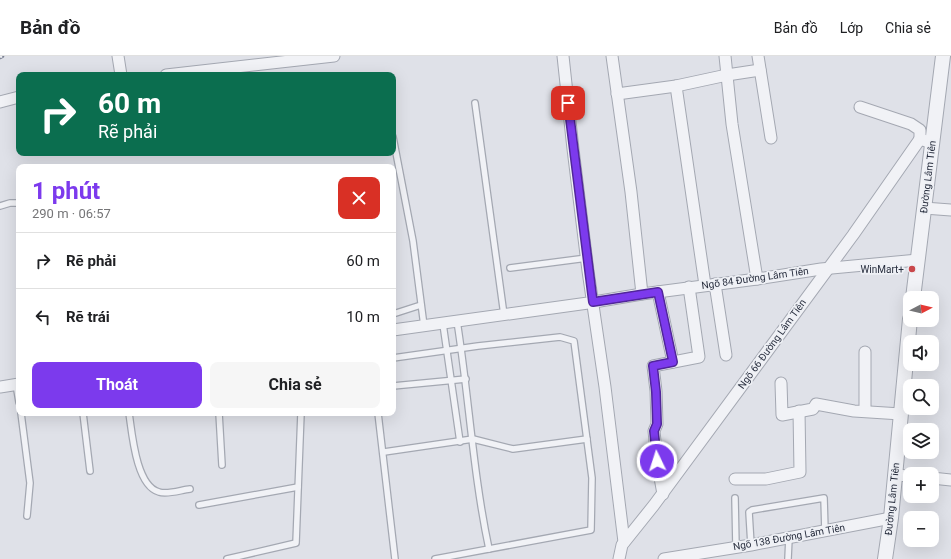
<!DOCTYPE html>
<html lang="vi">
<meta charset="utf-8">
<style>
body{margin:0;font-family:Roboto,sans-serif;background:#f6f6f6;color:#202124;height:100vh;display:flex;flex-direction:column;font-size:15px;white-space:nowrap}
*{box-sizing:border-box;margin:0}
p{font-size:13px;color:#757577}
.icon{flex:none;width:22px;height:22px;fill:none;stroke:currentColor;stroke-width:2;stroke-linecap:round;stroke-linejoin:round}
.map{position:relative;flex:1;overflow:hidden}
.drawer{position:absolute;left:16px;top:108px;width:380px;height:252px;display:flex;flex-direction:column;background:#fff;border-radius:8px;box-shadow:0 4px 16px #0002}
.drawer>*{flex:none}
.top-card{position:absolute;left:16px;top:16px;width:380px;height:84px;border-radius:8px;box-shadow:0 4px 16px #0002;background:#0b6e4f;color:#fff;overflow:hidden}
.needle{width:26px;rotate:83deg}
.fabs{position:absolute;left:903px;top:235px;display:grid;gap:8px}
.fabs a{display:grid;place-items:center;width:36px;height:36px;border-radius:8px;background:#fff;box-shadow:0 4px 16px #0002;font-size:20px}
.pin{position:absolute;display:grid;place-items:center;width:34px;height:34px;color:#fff;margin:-17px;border-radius:8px;box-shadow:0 2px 6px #0006}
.me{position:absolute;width:44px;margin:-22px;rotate:356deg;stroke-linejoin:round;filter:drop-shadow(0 0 3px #0008)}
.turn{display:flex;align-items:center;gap:14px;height:84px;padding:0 16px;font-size:18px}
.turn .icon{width:52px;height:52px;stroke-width:2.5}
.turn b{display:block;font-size:28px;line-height:34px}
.round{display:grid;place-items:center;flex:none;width:42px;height:42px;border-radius:8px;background:#f6f6f6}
.headline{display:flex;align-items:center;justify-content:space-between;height:68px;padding:0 16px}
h1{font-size:24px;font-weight:700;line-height:30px;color:#7c3aed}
.cta{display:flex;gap:8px;margin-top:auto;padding:8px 16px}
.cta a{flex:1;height:46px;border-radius:8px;background:#7c3aed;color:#fff;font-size:16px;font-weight:700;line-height:46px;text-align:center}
.cta a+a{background:#f6f6f6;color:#202124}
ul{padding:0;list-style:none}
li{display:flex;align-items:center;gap:12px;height:56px;padding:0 16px;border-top:1px solid #e0e0e0}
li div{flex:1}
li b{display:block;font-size:15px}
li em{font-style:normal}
header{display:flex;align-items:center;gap:24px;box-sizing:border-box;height:56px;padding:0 20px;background:#fff;border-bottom:1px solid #e0e0e0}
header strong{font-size:19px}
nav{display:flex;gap:22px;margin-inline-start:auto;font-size:14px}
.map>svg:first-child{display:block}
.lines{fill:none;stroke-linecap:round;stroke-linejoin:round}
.service-casing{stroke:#a4a8b2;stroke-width:8}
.minor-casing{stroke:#a4a8b2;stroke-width:13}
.tertiary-casing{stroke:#a4a8b2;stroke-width:16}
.service{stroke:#f1f2f6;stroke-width:5.5}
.minor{stroke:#f1f2f6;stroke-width:11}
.tertiary{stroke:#f1f2f6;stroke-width:14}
.rail-casing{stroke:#797f91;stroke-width:4.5}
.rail{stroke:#eef0f5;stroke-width:3;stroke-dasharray:9;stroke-linecap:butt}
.route-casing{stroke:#51269a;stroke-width:10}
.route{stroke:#7c3aed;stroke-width:7}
.poi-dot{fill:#c9474b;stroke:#eef0f5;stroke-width:1.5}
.labels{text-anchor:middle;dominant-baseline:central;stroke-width:3.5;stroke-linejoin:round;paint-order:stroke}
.street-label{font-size:10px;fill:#282e3e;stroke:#eef0f5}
.poi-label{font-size:10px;fill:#282e3e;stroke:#eef0f5;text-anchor:end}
</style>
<header>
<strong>Bản đồ</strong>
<nav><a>Bản đồ</a><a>Lớp</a><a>Chia sẻ</a></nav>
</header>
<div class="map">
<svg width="951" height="503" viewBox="0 0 951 503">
<rect width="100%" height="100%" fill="#dfe1e8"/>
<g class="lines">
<g class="service-casing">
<g id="service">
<polyline points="475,47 504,259"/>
<polyline points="393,81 413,185 424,270"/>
<polyline points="0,150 10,147 19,147"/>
<polyline points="510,212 587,202"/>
<polyline points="393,258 421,249"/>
<path d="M457,265c12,76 16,153 32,228"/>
<polyline points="443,268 460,386"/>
<polyline points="393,302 478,290 560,281 574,285 592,422 591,474 435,503"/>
<polyline points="16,328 19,346"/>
<polyline points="393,330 466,323"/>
<polyline points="21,357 30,427 27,460"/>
<polyline points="83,357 90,415"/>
<path d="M129,357c3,20 7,73 30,79 8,3 22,-2 31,-3"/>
<polyline points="219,357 222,409"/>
<polyline points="378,357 395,503"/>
<polyline points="384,396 473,383 513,393 587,383"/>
<polyline points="735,442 736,491"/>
<polyline points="199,449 298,431"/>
<polyline points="751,489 749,456 752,454 824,442 825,475"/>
<polyline points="227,503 296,487 301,357"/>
<polyline points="788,503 789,482"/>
</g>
</g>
<g class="minor-casing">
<g id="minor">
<polyline points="118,0 121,19"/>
<polyline points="563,0 573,93 588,215 605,331 624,486"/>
<polyline points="612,0 631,136 642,238"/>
<polyline points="725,0 732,68 757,223"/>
<polyline points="758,0 771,82"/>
<polyline points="166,19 334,0"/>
<polyline points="676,30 705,229"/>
<polyline points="617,38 676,30 727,19 760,14"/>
<polyline points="0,46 19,41"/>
<polyline points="860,51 911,68 920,74 920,83"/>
<polyline points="924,152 951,154"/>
<polyline points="715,228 726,299"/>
<polyline points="658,236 673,306"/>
<polyline points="393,274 588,247 642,238 757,223 821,213 918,204"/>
<polyline points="865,296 865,355"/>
<polyline points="781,327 782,359 813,353 816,348 854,355 901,358"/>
<polyline points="0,331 19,328"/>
<polyline points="895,419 910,420"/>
<polyline points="932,422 951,424"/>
<polyline points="735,423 766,423 800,416 799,355"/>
<polyline points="663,438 657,405 654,375 657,368 656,335 653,310 699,301 689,231"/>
<polyline points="619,503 622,489 654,449 853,179 920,83 932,87"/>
<polyline points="664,503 751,489 891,462"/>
</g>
</g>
<g class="tertiary-casing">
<g id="tertiary">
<polyline points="913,242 943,0"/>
<polyline points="885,503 891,462 910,263"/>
</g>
</g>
<use href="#service" class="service"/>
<use href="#minor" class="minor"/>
<use href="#tertiary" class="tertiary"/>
<g class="rail-casing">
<polyline id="rail" points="0,1 2,0"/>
</g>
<use href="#rail" class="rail"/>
</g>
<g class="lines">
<g class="route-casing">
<polyline id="route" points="568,47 593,246 658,236 673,306 653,310 656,336 657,368 654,375 657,405"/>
</g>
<use href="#route" class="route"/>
</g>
<circle class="poi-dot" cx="912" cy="213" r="4"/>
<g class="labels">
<g class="street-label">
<text transform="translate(928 121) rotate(-83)">Đường Lâm Tiên</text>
<text transform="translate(755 222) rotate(-8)">Ngõ 84 Đường Lâm Tiên</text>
<text transform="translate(772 288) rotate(-54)">Ngõ 66 Đường Lâm Tiên</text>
<text transform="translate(892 443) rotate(-84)">Đường Lâm Tiên</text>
<text transform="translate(789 481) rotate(-10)">Ngõ 138 Đường Lâm Tiên</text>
</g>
<g class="poi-label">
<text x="904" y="213">WinMart+</text>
</g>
</g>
</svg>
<div class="fabs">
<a><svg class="needle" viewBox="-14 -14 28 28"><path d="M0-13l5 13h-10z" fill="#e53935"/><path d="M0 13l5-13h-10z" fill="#757577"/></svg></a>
<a><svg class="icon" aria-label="sound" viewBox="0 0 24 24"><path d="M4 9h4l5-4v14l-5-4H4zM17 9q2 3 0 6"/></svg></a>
<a><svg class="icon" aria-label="search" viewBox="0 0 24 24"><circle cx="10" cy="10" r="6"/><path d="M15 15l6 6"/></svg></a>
<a><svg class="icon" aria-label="layers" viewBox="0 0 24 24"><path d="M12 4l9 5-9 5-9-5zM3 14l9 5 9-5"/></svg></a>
<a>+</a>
<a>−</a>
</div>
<div class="pin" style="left:568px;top:47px;background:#d93025"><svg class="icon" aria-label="arrive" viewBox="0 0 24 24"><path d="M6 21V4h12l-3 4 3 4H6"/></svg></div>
<svg class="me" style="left:657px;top:405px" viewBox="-20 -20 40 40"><circle r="17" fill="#7c3aed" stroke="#fff" stroke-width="3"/><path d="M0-11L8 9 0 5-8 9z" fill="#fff"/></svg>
<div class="top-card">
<div class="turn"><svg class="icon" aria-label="right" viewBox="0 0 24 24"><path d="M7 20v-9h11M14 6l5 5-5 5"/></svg><div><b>60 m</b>Rẽ phải</div></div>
</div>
<section class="drawer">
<div class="headline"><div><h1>1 phút</h1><p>290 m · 06:57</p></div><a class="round" style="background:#d93025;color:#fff"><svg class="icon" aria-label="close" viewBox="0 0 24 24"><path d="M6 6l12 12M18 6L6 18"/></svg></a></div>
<ul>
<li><svg class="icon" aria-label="right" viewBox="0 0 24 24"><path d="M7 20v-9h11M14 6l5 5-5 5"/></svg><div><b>Rẽ phải</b></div><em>60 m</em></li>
<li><svg class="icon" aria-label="left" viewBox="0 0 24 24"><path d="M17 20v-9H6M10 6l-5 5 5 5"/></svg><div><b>Rẽ trái</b></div><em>10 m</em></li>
</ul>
<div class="cta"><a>Thoát</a><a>Chia sẻ</a></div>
</section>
</div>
